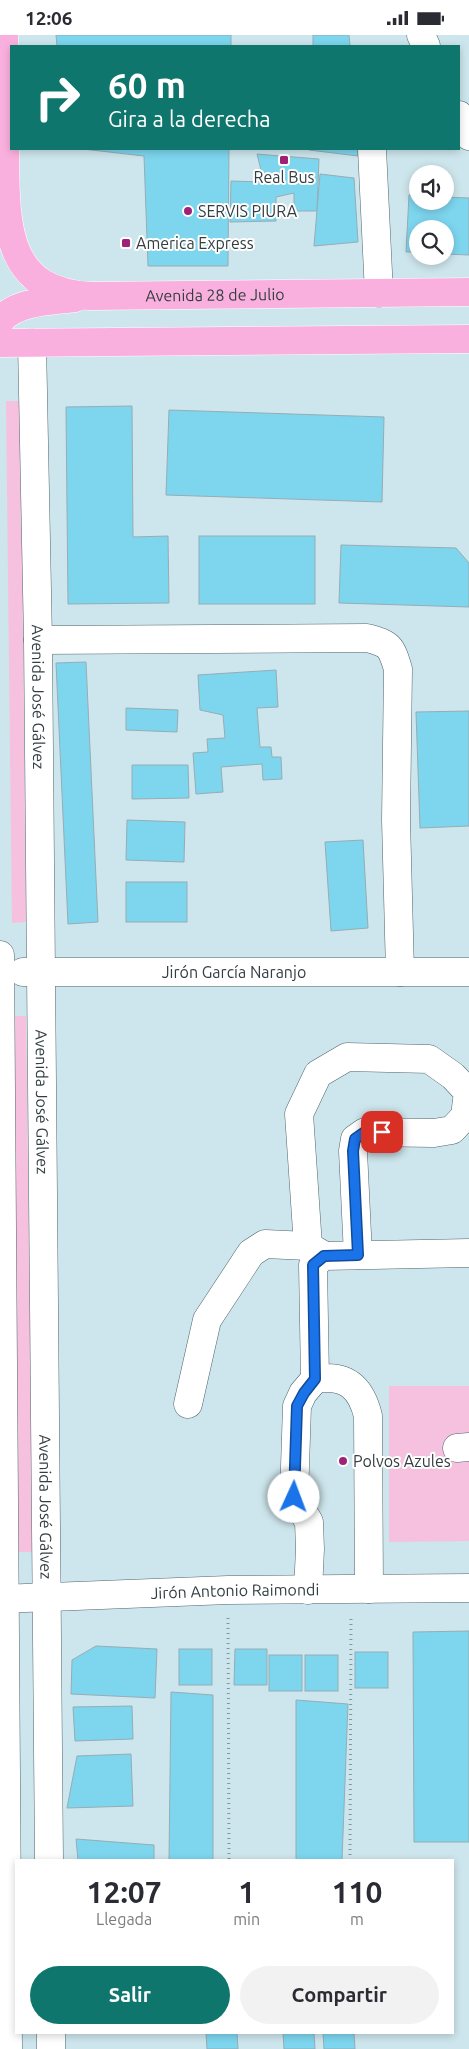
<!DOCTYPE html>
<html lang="es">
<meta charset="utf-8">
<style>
body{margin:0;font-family:Ubuntu,sans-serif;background:#f2f2f3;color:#2b2b33;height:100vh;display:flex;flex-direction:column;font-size:19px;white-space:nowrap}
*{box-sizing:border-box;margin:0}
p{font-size:16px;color:#7c7c81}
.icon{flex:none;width:28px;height:28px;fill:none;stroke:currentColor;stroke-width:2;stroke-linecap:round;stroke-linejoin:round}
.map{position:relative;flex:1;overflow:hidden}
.side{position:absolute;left:15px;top:1824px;width:439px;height:175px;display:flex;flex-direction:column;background:#fff;border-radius:0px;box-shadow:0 2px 8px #0003}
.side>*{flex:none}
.banner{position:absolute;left:10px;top:10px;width:450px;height:105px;border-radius:0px;box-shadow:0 2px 8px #0003;background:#0f766e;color:#fff;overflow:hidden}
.tools{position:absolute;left:409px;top:130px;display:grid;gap:10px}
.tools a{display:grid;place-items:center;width:45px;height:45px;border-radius:50%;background:#fff;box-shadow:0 2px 8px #0003;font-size:25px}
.pin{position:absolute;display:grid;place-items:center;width:42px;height:42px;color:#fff;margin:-21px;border-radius:10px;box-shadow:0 2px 8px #0006}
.me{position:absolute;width:55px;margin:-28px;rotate:2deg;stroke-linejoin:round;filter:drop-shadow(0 0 4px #0008)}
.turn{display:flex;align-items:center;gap:18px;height:105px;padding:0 15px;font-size:22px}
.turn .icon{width:65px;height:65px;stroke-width:2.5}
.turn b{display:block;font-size:35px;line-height:42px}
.eta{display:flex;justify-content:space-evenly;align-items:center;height:85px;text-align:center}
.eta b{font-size:30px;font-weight:600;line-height:35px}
.action{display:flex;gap:10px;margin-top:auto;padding:10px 15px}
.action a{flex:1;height:58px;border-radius:30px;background:#0f766e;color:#fff;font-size:20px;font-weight:600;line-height:58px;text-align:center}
.action a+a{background:#f2f2f3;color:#2b2b33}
.status{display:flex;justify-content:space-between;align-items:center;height:35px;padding:0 25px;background:#fff;direction:ltr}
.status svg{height:14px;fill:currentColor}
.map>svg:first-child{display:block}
.green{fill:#f5c1de}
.building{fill:#7dd5ee;stroke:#96adb4}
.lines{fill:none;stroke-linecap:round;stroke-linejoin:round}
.minor-casing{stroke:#50666c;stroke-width:29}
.major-casing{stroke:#fff;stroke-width:29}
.path{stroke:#84969b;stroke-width:3;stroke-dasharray:1 4;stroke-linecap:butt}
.minor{stroke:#fff;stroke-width:28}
.major{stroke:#fab0de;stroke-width:28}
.route-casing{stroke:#114b97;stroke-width:12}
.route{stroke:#1a73e8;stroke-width:9}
.poi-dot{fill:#9e2277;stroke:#fff;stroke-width:2}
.labels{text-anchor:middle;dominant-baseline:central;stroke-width:4;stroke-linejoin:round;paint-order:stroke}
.poi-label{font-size:16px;fill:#343e41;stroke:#fff;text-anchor:start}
.street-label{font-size:16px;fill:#343e41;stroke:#fff}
</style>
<div class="status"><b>12:06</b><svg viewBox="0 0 49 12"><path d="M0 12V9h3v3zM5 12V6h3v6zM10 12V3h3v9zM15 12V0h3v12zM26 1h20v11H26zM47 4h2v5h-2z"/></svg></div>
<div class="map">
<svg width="469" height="2014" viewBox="0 0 469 2014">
<rect width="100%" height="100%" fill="#cde5ec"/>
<g class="green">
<polygon points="6,366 21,366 26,887 12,888"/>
<polygon points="11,981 26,981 33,1517 18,1517"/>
<polygon points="389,1351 469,1351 469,1506 389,1507"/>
</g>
<g class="building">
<polygon points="56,0 231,0 231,11 57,11"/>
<polygon points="313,0 349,0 350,11 313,11"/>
<polygon points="83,114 229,114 228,231 148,231 144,121"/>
<polygon points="358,114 358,121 309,115 309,114"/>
<polygon points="257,119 319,124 317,176 294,176 294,158 276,162 276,186 230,187 231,146 264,147"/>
<polygon points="320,139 354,143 358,207 314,211"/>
<polygon points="409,160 418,161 418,166 445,166 445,162 469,163 469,220 445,219 445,194 418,194 418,217 406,217"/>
<polygon points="132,371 133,502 168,501 169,568 68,569 66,372"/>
<polygon points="169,375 384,382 382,467 166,460"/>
<rect x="199" y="501" width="116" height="68"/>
<polygon points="341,510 456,513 469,528 469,572 339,568"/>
<polygon points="86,627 98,887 68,889 56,628"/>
<polygon points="276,635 278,672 257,673 260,712 271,712 272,722 281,722 282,744 263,745 262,729 221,732 223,757 196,759 193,718 208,717 207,704 225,703 223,680 200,675 198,640"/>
<polygon points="126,673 178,675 177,697 126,695"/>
<polygon points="469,676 469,791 420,793 416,677"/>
<polygon points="132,730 188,730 189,763 132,764"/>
<polygon points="127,785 185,787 184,827 126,825"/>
<polygon points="363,805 368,893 331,896 325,807"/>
<rect x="126" y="847" width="61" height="40"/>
<polygon points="469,1596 469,1807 414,1807 413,1597"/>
<polygon points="96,1611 157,1614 155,1663 71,1659 72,1625"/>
<rect x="179" y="1614" width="33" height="36"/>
<polygon points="235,1614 267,1614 267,1650 234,1650"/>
<rect x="355" y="1617" width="33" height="36"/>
<rect x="269" y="1620" width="33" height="36"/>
<rect x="305" y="1620" width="33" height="36"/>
<polygon points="171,1657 213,1660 213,1825 169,1825"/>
<polygon points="296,1665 348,1669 342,1825 296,1825"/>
<polygon points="132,1671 133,1704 75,1706 73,1672"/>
<polygon points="131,1719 133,1771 67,1773 77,1721"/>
<polygon points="76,1804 154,1810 154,1825 78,1825"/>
<polygon points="206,1998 237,1998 238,2014 207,2014"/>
<polygon points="283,1998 314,1998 315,2014 284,2014"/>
<polygon points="323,1998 354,1998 355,2014 324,2014"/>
</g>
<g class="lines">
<g class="minor-casing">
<g id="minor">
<polyline points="421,0 426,11"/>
<polyline points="459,80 469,101"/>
<polyline points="372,114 379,258"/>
<path id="s1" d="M32,308l6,297 11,1220"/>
<path d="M38,605l329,-2c23,6 24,8 31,31l-2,151 4,152"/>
<polyline points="0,920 8,2014"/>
<path id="s2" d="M23,937h446"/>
<polyline points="308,1211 299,1079 318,1039 347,1022 429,1024 453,1041 468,1057 465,1081 452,1095 434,1098 365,1097 355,1104 353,1116 358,1220"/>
<polyline points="188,1369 207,1285 251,1218 265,1209 308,1211 323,1220"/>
<polyline points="457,1413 469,1412"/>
<path d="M369,1554l-1,-173c-7,-29 -22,-42 -53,-37l-2,-114 11,-9 145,-3"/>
<polyline points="308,1555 310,1514 309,1487 294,1462 297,1371 303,1358 315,1344"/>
<path id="s3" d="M0,1564l228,-9 241,-2"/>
<polyline points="51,1998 51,2014"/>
</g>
</g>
<g class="major-casing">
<g id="major">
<path id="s4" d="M4,0c0,38 1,76 1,114 1,69 -4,144 87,147l377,-4"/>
<path d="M0,286c15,-20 52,-20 75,-23"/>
<polyline points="0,308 469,304"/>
</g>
</g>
<g class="path">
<polyline points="228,1583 229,1825"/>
<polyline points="350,1825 351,1581"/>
</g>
<use href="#minor" class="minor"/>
<use href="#major" class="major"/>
</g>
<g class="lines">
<g class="route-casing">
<polyline id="route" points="294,1462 297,1371 304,1358 315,1344 313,1230 324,1221 358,1220 353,1116 355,1104 365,1097 382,1097"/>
</g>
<use href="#route" class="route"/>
</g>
<g class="poi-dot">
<rect x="279" y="120" width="10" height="10" rx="2.5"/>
<circle cx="188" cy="176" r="5"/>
<rect x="121" y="203" width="10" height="10" rx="2.5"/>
<circle cx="343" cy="1426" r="5"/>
</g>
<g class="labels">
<g class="poi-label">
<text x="284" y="142" text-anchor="middle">Real Bus</text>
<text x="198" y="176">SERVIS PIURA</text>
<text x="136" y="208">America Express</text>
<text x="353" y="1426">Polvos Azules</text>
</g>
<g class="street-label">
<text stroke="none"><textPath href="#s4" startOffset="434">Avenida 28 de Julio</textPath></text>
<text stroke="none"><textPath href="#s1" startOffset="354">Avenida José Gálvez</textPath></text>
<text stroke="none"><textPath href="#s2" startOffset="211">Jirón García Naranjo</textPath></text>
<text stroke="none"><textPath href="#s1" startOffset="759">Avenida José Gálvez</textPath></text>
<text stroke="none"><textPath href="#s1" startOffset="1164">Avenida José Gálvez</textPath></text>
<text stroke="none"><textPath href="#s3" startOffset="235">Jirón Antonio Raimondi</textPath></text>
</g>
</g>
</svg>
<div class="tools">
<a><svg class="icon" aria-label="sound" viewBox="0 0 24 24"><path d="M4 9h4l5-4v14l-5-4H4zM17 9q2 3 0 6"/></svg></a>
<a><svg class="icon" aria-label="search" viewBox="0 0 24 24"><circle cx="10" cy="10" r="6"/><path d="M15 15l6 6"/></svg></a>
</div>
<div class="pin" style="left:382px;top:1097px;background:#d93025"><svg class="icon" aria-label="arrive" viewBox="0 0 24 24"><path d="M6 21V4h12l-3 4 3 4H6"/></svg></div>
<svg class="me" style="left:294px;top:1462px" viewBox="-20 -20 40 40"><circle r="19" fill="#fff"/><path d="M0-13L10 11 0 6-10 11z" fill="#1a73e8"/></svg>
<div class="banner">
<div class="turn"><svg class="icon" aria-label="right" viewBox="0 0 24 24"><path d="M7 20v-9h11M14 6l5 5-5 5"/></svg><div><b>60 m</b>Gira a la derecha</div></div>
</div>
<section class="side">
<div class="eta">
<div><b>12:07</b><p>Llegada</p></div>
<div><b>1</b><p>min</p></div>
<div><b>110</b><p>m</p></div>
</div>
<div class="action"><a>Salir</a><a>Compartir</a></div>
</section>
</div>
